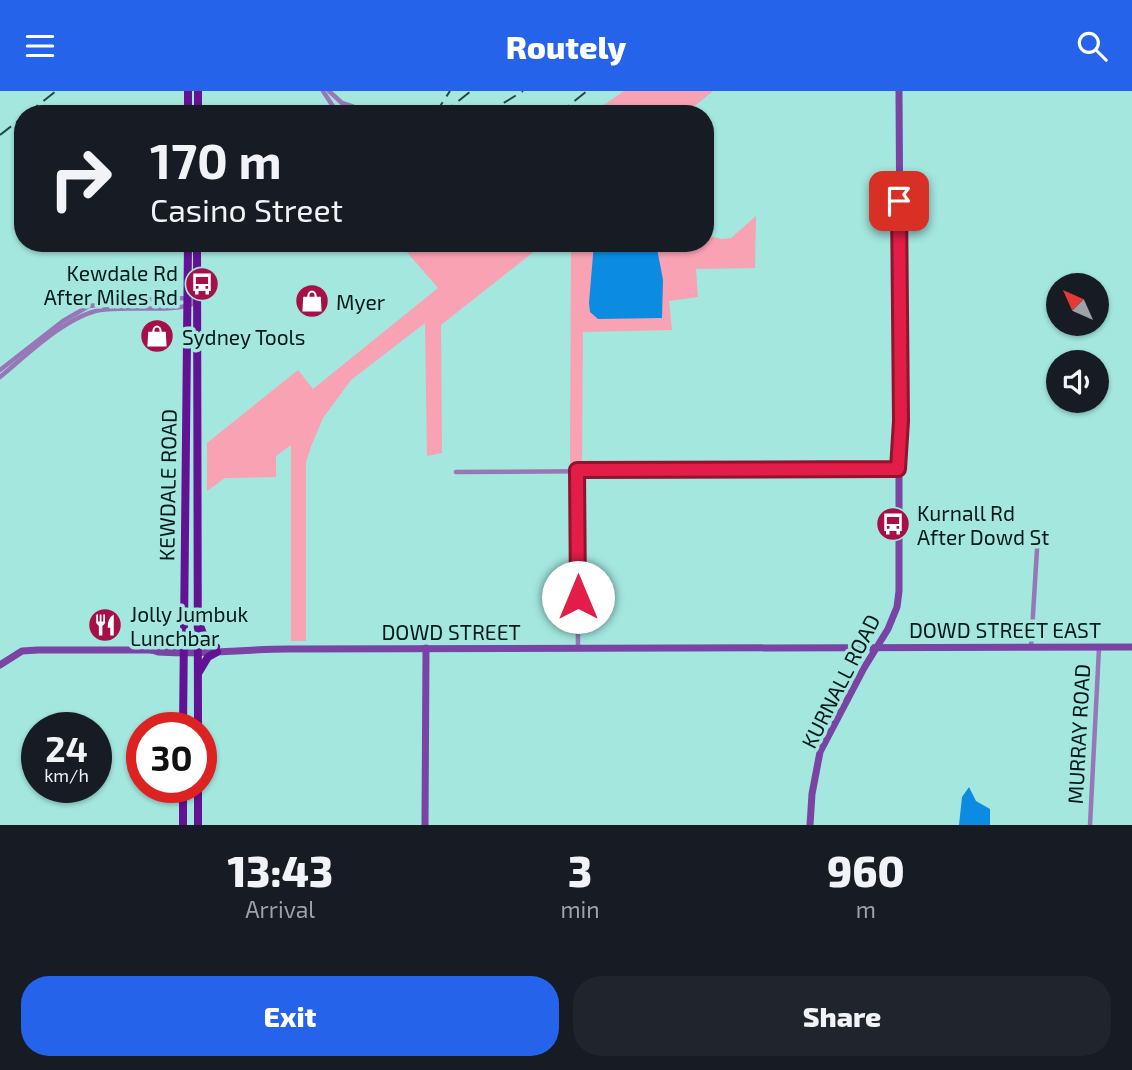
<!DOCTYPE html>
<style>
body{margin:0;font-family:"Exo 2",sans-serif;background:#20242c;color:#f1f3f6;height:100vh;display:flex;flex-direction:column;font-size:26px;white-space:nowrap}
*{box-sizing:border-box;margin:0}
p{font-size:23px;color:#9ea1a6}
.icon{flex:none;width:38px;height:38px;fill:none;stroke:currentColor;stroke-width:2;stroke-linecap:round;stroke-linejoin:round}
.map{position:relative;height:734px;overflow:hidden}
.side{display:flex;flex-direction:column;background:#171b24;flex:1}
.side>*{flex:none}
.banner{position:absolute;left:14px;top:14px;width:700px;height:147px;border-radius:28px;box-shadow:0 2px 5px #0004;background:#171b24;color:#f1f3f6;overflow:hidden}
.needle{width:46px;rotate:315deg}
.tools{position:absolute;left:1046px;top:182px;display:grid;gap:14px}
.tools a{display:grid;place-items:center;width:63px;height:63px;border-radius:50%;background:#171b24;box-shadow:0 2px 5px #0004;font-size:35px}
.speed{position:absolute;left:21px;top:621px;display:flex;gap:14px;font-size:35px;font-weight:700;text-align:center}
.speed>*{display:grid;place-content:center;width:91px;height:91px;border-radius:50%;background:#171b24;box-shadow:0 2px 5px #0004;line-height:1}
.speed small{font-size:18px;font-weight:400}
.speed .limit{border:10px solid #d22;background:#fff;color:#111}
.pin{position:absolute;display:grid;place-items:center;width:60px;height:60px;color:#fff;margin:-30px;border-radius:14px;box-shadow:0 4px 10px #0006}
.me{position:absolute;width:77px;margin:-38px;rotate:0deg;stroke-linejoin:round;filter:drop-shadow(0 0 5px #0008)}
.turn{display:flex;align-items:center;gap:24px;height:147px;padding:0 21px;font-size:32px}
.turn .icon{width:91px;height:91px;stroke-width:2.5}
.turn b{display:block;font-size:49px;line-height:60px}
.eta{display:flex;justify-content:space-evenly;align-items:center;height:119px;text-align:center}
.eta b{font-size:42px;font-weight:800;line-height:49px}
.action{display:flex;gap:14px;margin-top:auto;padding:14px 21px}
.action a{flex:1;height:80px;border-radius:28px;background:#2563eb;color:#fff;font-size:28px;font-weight:800;line-height:80px;text-align:center}
.action a+a{background:#20242c;color:#f1f3f6}
header{display:flex;justify-content:space-between;align-items:center;height:91px;padding:0 21px;background:#2563eb;color:#fff;font-size:32px;font-weight:800}
.map>svg:first-child{display:block}
.green{fill:#f9a2b3}
.water{fill:#0b8be2}
.lines{fill:none;stroke-linecap:round;stroke-linejoin:round}
.street{stroke:#9877b7;stroke-width:4.5}
.secondary{stroke:#7944a3;stroke-width:7}
.primary{stroke:#631293;stroke-width:8}
.rail{stroke:#234642;stroke-width:2;stroke-dasharray:14 7;stroke-linecap:butt}
.route-casing{stroke:#92132f;stroke-width:18}
.route{stroke:#e11d48;stroke-width:12}
.labels{text-anchor:middle;dominant-baseline:central;stroke-width:7;stroke-linejoin:round;paint-order:stroke}
.poi-label{font-size:21px;fill:#001917;stroke:#a3e7df;text-anchor:start}
.street-label{font-size:21px;fill:#001917;stroke:#a3e7df}
</style>
<header><svg class="icon" aria-label="menu" viewBox="0 0 24 24"><path d="M4 6h16M4 12h16M4 18h16"/></svg>Routely<svg class="icon" aria-label="search" viewBox="0 0 24 24"><circle cx="10" cy="10" r="6"/><path d="M15 15l6 6"/></svg></header>
<div class="map">
<svg width="1132" height="734" viewBox="0 0 1132 734">
<rect width="100%" height="100%" fill="#a3e7df"/>
<g class="green">
<polygon points="624,0 713,0 685,23 591,23"/>
<polygon points="756,125 755,177 696,178 698,206 669,210 672,239 583,241 582,373 570,372 571,152 705,152 705,144 722,148 731,147"/>
<polygon points="399,152 545,152 441,234 442,362 427,365 425,232 351,289 323,327 312,353 306,371 306,550 291,550 291,354 276,365 276,386 225,387 207,400 207,352 298,279 313,298 438,197"/>
</g>
<g class="water">
<polygon points="594,152 656,152 663,189 662,227 598,228 590,221 589,212"/>
<polygon points="969,696 976,710 990,718 990,734 959,734 962,706"/>
</g>
<g class="lines">
<g class="street">
<polyline points="323,0 338,23"/>
<polyline points="329,0 342,12 354,16"/>
<path d="M343,23c8,-8 18,-8 26,0"/>
<polyline points="0,279 63,230 89,215 143,209 188,207 197,211"/>
<path d="M0,286c27,-22 65,-60 100,-67 27,-5 76,4 97,-8"/>
<polyline points="577,379 578,557"/>
<polyline points="456,381 899,378"/>
<polyline points="1031,556 1038,442"/>
<polyline points="1090,734 1099,557"/>
</g>
<g class="secondary">
<polyline points="152,559 159,556 216,556"/>
<path d="M0,574l22,-14 16,-1h114l6,2c44,3 87,-3 130,-3l844,-2"/>
<polyline points="425,734 426,557"/>
<polyline points="810,734 812,703 820,661 864,577 888,538 897,516 899,500 899,378 901,330 899,0"/>
</g>
<g class="primary">
<polyline points="188,23 188,0"/>
<polyline points="198,23 198,0"/>
<polyline points="197,152 198,637"/>
<polyline points="199,532 205,548 216,556"/>
<polyline points="199,581 208,566 217,561"/>
<polyline points="183,637 188,152"/>
<polyline points="198,696 198,734"/>
<polyline points="183,734 183,696"/>
</g>
<g class="rail">
<polyline points="27,23 56,0"/>
<polyline points="435,23 450,0"/>
<polyline points="442,23 471,0"/>
<polyline points="486,23 523,0"/>
<polyline points="558,23 587,0"/>
<polyline points="0,44 23,26"/>
</g>
</g>
<g class="lines">
<g class="route-casing">
<polyline id="route" points="578,506 577,379 898,378 901,330 899,110"/>
</g>
<use href="#route" class="route"/>
</g>
<defs>
<g id="bus-disc" transform="scale(1.75)"><circle r="9.5" fill="#a61048" stroke="#a3e7df"/><path d="M-5-6H5V4H4V6H2V4H-2V6H-4V4H-5ZM-3.5-4V0h7V-4ZM-3.5 1.2v1.5H-2V1.2ZM2 1.2v1.5H3.5V1.2Z" fill="#fff"/></g>
<g id="shop-disc" transform="scale(1.75)"><circle r="9.5" fill="#a61048" stroke="#a3e7df"/><path d="M-5-2.5h2.3a2.7 3.5 0 0 1 5.4 0H5L5.5 6h-11ZM-1.5-2.5h3a1.5 2.3 0 0 0-3 0Z" fill="#fff"/></g>
<g id="restaurant-disc" transform="scale(1.75)"><circle r="9.5" fill="#a61048" stroke="#a3e7df"/><path d="M-5-6h1v4h1v-4h1v4h1v-4h1v5L-1.5 .5V6h-2V.5L-5-1ZM5-6V6H3V1.5H1.5Q1.5-4 5-6Z" fill="#fff"/></g>
</defs>
<g fill-rule="evenodd">
<use href="#bus-disc" x="202" y="193"/>
<use href="#shop-disc" x="312" y="210"/>
<use href="#shop-disc" x="157" y="245"/>
<use href="#bus-disc" x="893" y="433"/>
<use href="#restaurant-disc" x="105" y="534"/>
</g>
<g class="labels">
<g class="poi-label">
<text x="178" y="181" text-anchor="end">Kewdale Rd<tspan x="178" dy="24">After Miles Rd</tspan></text>
<text x="336" y="210">Myer</text>
<text x="182" y="245">Sydney Tools</text>
<text x="917" y="421">Kurnall Rd<tspan x="917" dy="24">After Dowd St</tspan></text>
<text x="130" y="522">Jolly Jumbuk<tspan x="130" dy="24">Lunchbar</tspan></text>
</g>
<g class="street-label">
<text transform="translate(167 394) rotate(-89)">KEWDALE ROAD</text>
<text x="1005" y="538">DOWD STREET EAST</text>
<text x="451" y="540">DOWD STREET</text>
<text transform="translate(840 590) rotate(-63)">KURNALL ROAD</text>
<text transform="translate(1078 643) rotate(-87)">MURRAY ROAD</text>
</g>
</g>
</svg>
<div class="tools">
<a><svg class="needle" viewBox="-14 -14 28 28"><path d="M0-13l5 13h-10z" fill="#e53935"/><path d="M0 13l5-13h-10z" fill="#9ea1a6"/></svg></a>
<a><svg class="icon" aria-label="sound" viewBox="0 0 24 24"><path d="M4 9h4l5-4v14l-5-4H4zM17 9q2 3 0 6"/></svg></a>
</div>
<div class="speed"><div>24<small>km/h</small></div><div class="limit">30</div></div>
<div class="pin" style="left:899px;top:110px;background:#d93025"><svg class="icon" aria-label="arrive" viewBox="0 0 24 24"><path d="M6 21V4h12l-3 4 3 4H6"/></svg></div>
<svg class="me" style="left:578px;top:506px" viewBox="-20 -20 40 40"><circle r="19" fill="#fff"/><path d="M0-13L10 11 0 6-10 11z" fill="#e11d48"/></svg>
<div class="banner">
<div class="turn"><svg class="icon" aria-label="right" viewBox="0 0 24 24"><path d="M7 20v-9h11M14 6l5 5-5 5"/></svg><div><b>170 m</b>Casino Street</div></div>
</div>
</div>
<section class="side">
<div class="eta">
<div><b>13:43</b><p>Arrival</p></div>
<div><b>3</b><p>min</p></div>
<div><b>960</b><p>m</p></div>
</div>
<div class="action"><a>Exit</a><a>Share</a></div>
</section>
